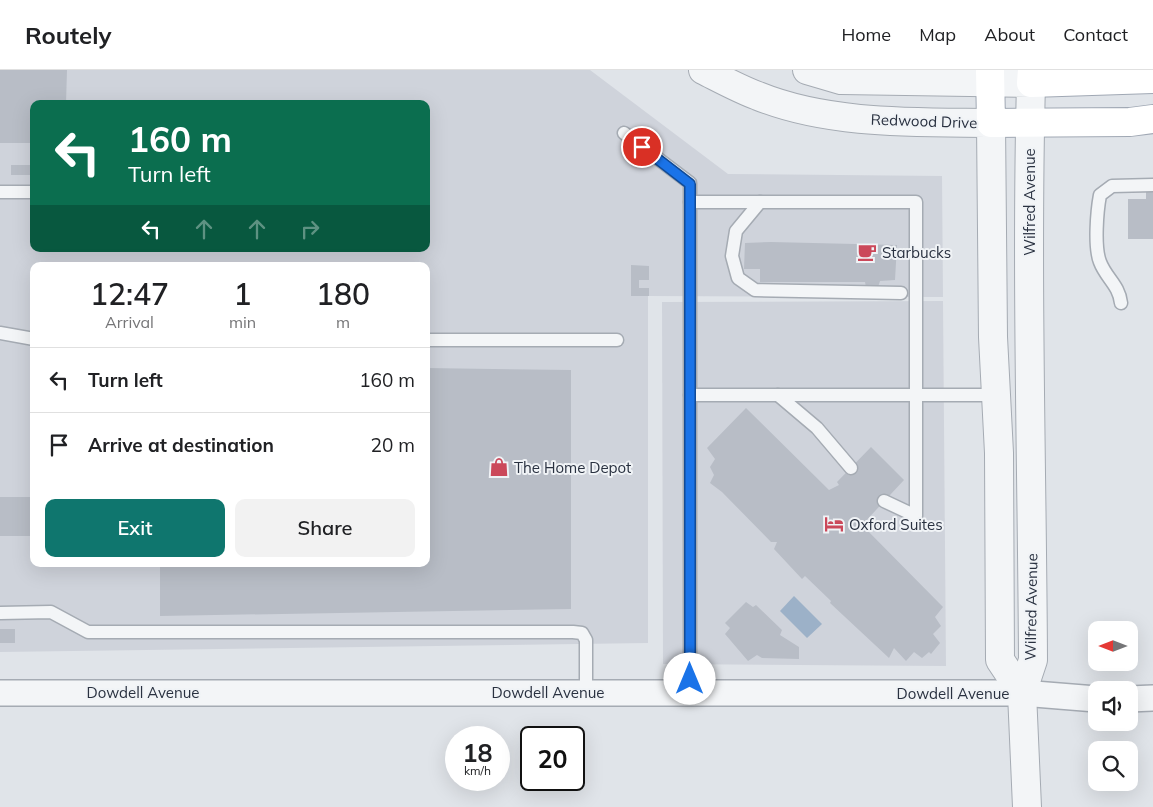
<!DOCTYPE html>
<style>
body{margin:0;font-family:Mulish,sans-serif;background:#f2f2f2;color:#202124;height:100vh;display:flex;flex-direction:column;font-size:19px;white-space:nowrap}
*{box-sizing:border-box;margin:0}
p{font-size:16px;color:#757577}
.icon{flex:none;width:28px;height:28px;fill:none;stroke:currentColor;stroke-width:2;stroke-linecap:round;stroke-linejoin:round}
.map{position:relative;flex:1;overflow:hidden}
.side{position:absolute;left:30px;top:192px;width:400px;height:305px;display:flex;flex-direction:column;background:#fff;border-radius:10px;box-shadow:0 5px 20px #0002}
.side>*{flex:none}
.guide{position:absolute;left:30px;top:30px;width:400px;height:152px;border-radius:10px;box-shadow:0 5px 20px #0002;background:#0b6e4f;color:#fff;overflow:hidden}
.needle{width:32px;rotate:270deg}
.fabs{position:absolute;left:1088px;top:551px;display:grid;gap:10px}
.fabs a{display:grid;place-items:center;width:50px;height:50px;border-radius:10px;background:#fff;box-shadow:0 5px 20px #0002;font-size:25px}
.speed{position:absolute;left:445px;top:656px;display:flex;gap:10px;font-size:25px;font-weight:700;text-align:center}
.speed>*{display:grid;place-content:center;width:65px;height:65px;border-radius:50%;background:#fff;box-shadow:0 5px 20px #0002;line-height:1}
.speed small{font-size:12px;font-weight:400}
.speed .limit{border:2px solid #111;border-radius:8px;background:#fff;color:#111}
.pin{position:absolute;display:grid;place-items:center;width:42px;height:42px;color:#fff;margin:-21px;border:2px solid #fff;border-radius:50%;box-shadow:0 1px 5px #0007}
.me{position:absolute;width:55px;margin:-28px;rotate:0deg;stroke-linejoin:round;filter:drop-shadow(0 0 4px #0008)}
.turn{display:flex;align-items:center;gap:18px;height:105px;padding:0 15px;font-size:22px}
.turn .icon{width:65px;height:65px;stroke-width:2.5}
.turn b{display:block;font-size:35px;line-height:42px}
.lanes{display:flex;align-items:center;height:48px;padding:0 15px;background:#0003;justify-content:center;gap:25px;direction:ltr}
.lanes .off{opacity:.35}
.eta{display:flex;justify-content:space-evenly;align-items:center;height:85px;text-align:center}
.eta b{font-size:30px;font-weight:600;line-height:35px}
.primary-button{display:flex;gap:10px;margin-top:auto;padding:10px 15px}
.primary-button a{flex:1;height:58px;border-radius:10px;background:#0f766e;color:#fff;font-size:20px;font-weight:600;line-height:58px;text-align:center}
.primary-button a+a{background:#f2f2f2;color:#202124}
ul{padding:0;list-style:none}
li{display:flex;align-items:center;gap:15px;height:65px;padding:0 15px;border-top:1px solid #e0e0e0}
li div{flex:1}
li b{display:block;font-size:19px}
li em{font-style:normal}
header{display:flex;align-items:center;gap:30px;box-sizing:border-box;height:70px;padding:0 25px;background:#fff;border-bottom:1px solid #e0e0e0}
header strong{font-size:24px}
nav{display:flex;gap:28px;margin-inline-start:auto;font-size:18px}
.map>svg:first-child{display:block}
.built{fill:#cfd3db;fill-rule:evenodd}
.water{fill:#9cb1c8}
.building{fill:#b8bdc6}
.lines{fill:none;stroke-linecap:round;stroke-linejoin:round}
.service-casing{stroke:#a5abb3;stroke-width:15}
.minor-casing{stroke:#a5abb3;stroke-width:28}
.tertiary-casing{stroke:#a5abb3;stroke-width:30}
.primary-casing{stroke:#a0a8b4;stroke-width:30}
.service{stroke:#f3f5f7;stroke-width:12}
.minor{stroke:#f3f5f7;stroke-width:25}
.tertiary{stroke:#f3f5f7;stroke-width:28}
.primary{stroke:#fff;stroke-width:28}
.route-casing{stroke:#114b97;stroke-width:12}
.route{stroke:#1a73e8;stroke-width:9}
.labels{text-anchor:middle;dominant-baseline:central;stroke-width:4;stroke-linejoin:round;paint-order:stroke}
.street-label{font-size:15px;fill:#293140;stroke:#f0f3f6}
.poi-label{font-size:15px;fill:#293140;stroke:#f0f3f6;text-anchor:start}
</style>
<header>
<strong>Routely</strong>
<nav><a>Home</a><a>Map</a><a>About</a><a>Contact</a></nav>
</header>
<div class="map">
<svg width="1153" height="737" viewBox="0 0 1153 737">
<rect width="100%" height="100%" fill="#e0e4e9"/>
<g class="built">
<path d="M0,0h590l138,104 214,2 1,121 -295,-1v347l-648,9zM34,34h392v145h-392zM34,196h392v298h-392z"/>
<polygon points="943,231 946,596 663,594 662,232"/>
</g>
<polygon class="water" points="794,526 822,554 807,568 780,541"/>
<g class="building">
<polygon points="0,0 67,0 66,34 34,34 34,73 0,73"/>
<rect x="11" y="95" width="19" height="10"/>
<polygon points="1146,122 1153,122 1153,169 1128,169 1128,129 1146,129"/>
<polygon points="771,172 897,175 895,210 880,211 878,217 866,217 865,212 760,212 760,199 744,199 745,173"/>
<polygon points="631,195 649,196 649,210 639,210 639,218 649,218 649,226 631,226"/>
<polygon points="426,298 571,300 571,539 160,546 160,494 426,494"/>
<polygon points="746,338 829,420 839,415 837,412 871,377 904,410 862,455 943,537 935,547 941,556 933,564 940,573 931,584 929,582 922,588 914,582 906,591 894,578 889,588 830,533 831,531 805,506 802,509 774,479 777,472 771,472 722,422 710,413 714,405 710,397 715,389 707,378"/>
<rect x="0" y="427" width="34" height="39"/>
<polygon points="746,532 753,537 756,535 782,560 780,565 799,577 799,589 762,588 757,585 748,591 725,564 730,558 725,553"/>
<rect x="0" y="559" width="15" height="14"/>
</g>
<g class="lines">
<g class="service-casing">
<g id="service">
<polyline points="624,63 690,113 690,622"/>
<polyline points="0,122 34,122"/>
<polyline points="690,132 916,132 916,446 884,431"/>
<polyline points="760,132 736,161 732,186 738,208 755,220 901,223"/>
<path d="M1121,233c-2,-18 -15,-25 -21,-41 -6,-15 -3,-51 0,-67l12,-9 41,-1"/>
<polyline points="0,263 34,269"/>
<polyline points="426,270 617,270"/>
<polyline points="690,325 996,325"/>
<polyline points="778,325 817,358 851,398"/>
<polyline points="0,543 51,542 88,562 573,562 582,563 586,570 586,622"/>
</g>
</g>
<g class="minor-casing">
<g id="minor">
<polyline points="0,623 1022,623 1096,629"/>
<polyline points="1129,629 1153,628"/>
</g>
</g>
<g class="tertiary-casing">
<g id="tertiary">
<path d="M703,0c18,9 36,19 55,26 71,29 158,26 233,27l2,214 6,116 1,207 22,33"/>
<path d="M807,0l34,10 190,3c-5,192 1,385 2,577l-11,33 5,114"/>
</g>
</g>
<g class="primary-casing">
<g id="primary">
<polyline points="990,0 991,53 1130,52 1153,49"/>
<polyline points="1032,0 1031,13 1153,9"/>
</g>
</g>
<use href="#service" class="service"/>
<use href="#minor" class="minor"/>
<use href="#tertiary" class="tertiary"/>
<use href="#primary" class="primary"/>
</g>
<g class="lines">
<g class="route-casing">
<polyline id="route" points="642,77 690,114 690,609"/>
</g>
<use href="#route" class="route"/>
</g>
<defs>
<g id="cafe-bare" transform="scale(1.5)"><path d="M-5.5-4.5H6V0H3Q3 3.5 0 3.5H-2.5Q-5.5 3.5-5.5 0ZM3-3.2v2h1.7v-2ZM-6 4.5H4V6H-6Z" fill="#cb485a" stroke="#f0f3f6" stroke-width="2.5" paint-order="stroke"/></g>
<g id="shop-bare" transform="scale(1.5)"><path d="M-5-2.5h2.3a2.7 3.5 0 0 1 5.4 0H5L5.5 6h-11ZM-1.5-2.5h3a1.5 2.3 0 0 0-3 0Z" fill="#cb485a" stroke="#f0f3f6" stroke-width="2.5" paint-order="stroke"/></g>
<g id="hotel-bare" transform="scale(1.5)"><path d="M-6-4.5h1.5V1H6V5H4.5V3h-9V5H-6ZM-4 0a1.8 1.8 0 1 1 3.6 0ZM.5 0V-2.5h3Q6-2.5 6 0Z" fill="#cb485a" stroke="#f0f3f6" stroke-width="2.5" paint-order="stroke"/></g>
</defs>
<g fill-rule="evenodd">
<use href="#cafe-bare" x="867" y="182"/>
<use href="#shop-bare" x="499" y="397"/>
<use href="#hotel-bare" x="834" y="454"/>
</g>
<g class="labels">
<g class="street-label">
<text transform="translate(924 51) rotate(2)">Redwood Drive</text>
<text transform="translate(1029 132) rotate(-90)">Wilfred Avenue</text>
<text transform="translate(1031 537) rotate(-89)">Wilfred Avenue</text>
<text x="143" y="622">Dowdell Avenue</text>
<text x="548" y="622">Dowdell Avenue</text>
<text x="953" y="623">Dowdell Avenue</text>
</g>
<g class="poi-label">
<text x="882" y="182">Starbucks</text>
<text x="514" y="397">The Home Depot</text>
<text x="849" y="454">Oxford Suites</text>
</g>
</g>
</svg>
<div class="fabs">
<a><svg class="needle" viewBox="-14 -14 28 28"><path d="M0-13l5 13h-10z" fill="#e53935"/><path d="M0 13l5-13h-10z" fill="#757577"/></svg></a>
<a><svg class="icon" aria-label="sound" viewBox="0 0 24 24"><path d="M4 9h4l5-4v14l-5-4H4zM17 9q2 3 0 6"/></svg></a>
<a><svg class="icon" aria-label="search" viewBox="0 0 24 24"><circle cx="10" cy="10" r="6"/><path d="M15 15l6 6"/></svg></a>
</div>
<div class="speed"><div>18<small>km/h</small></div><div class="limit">20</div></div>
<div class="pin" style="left:642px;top:77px;background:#d93025"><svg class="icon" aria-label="arrive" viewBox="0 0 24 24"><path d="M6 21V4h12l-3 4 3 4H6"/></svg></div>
<svg class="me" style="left:690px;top:609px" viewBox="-20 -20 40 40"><circle r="19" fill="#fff"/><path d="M0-13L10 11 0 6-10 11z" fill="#1a73e8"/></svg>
<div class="guide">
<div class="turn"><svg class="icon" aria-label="left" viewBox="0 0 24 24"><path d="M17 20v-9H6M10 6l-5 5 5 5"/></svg><div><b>160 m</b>Turn left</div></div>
<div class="lanes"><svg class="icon" aria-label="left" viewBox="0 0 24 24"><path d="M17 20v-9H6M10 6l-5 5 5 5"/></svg><svg class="icon off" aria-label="ahead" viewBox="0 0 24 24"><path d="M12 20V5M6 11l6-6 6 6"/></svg><svg class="icon off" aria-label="ahead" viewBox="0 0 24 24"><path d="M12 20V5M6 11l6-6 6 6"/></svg><svg class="icon off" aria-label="right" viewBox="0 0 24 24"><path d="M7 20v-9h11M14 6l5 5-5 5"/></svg></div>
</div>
<section class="side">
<div class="eta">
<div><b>12:47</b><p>Arrival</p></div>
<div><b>1</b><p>min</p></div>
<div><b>180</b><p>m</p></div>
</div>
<ul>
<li><svg class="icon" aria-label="left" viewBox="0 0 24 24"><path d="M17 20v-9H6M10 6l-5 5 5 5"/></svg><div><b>Turn left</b></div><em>160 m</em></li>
<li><svg class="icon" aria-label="arrive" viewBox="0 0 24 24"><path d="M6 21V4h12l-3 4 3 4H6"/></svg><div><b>Arrive at destination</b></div><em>20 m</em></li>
</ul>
<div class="primary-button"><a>Exit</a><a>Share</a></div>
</section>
</div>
